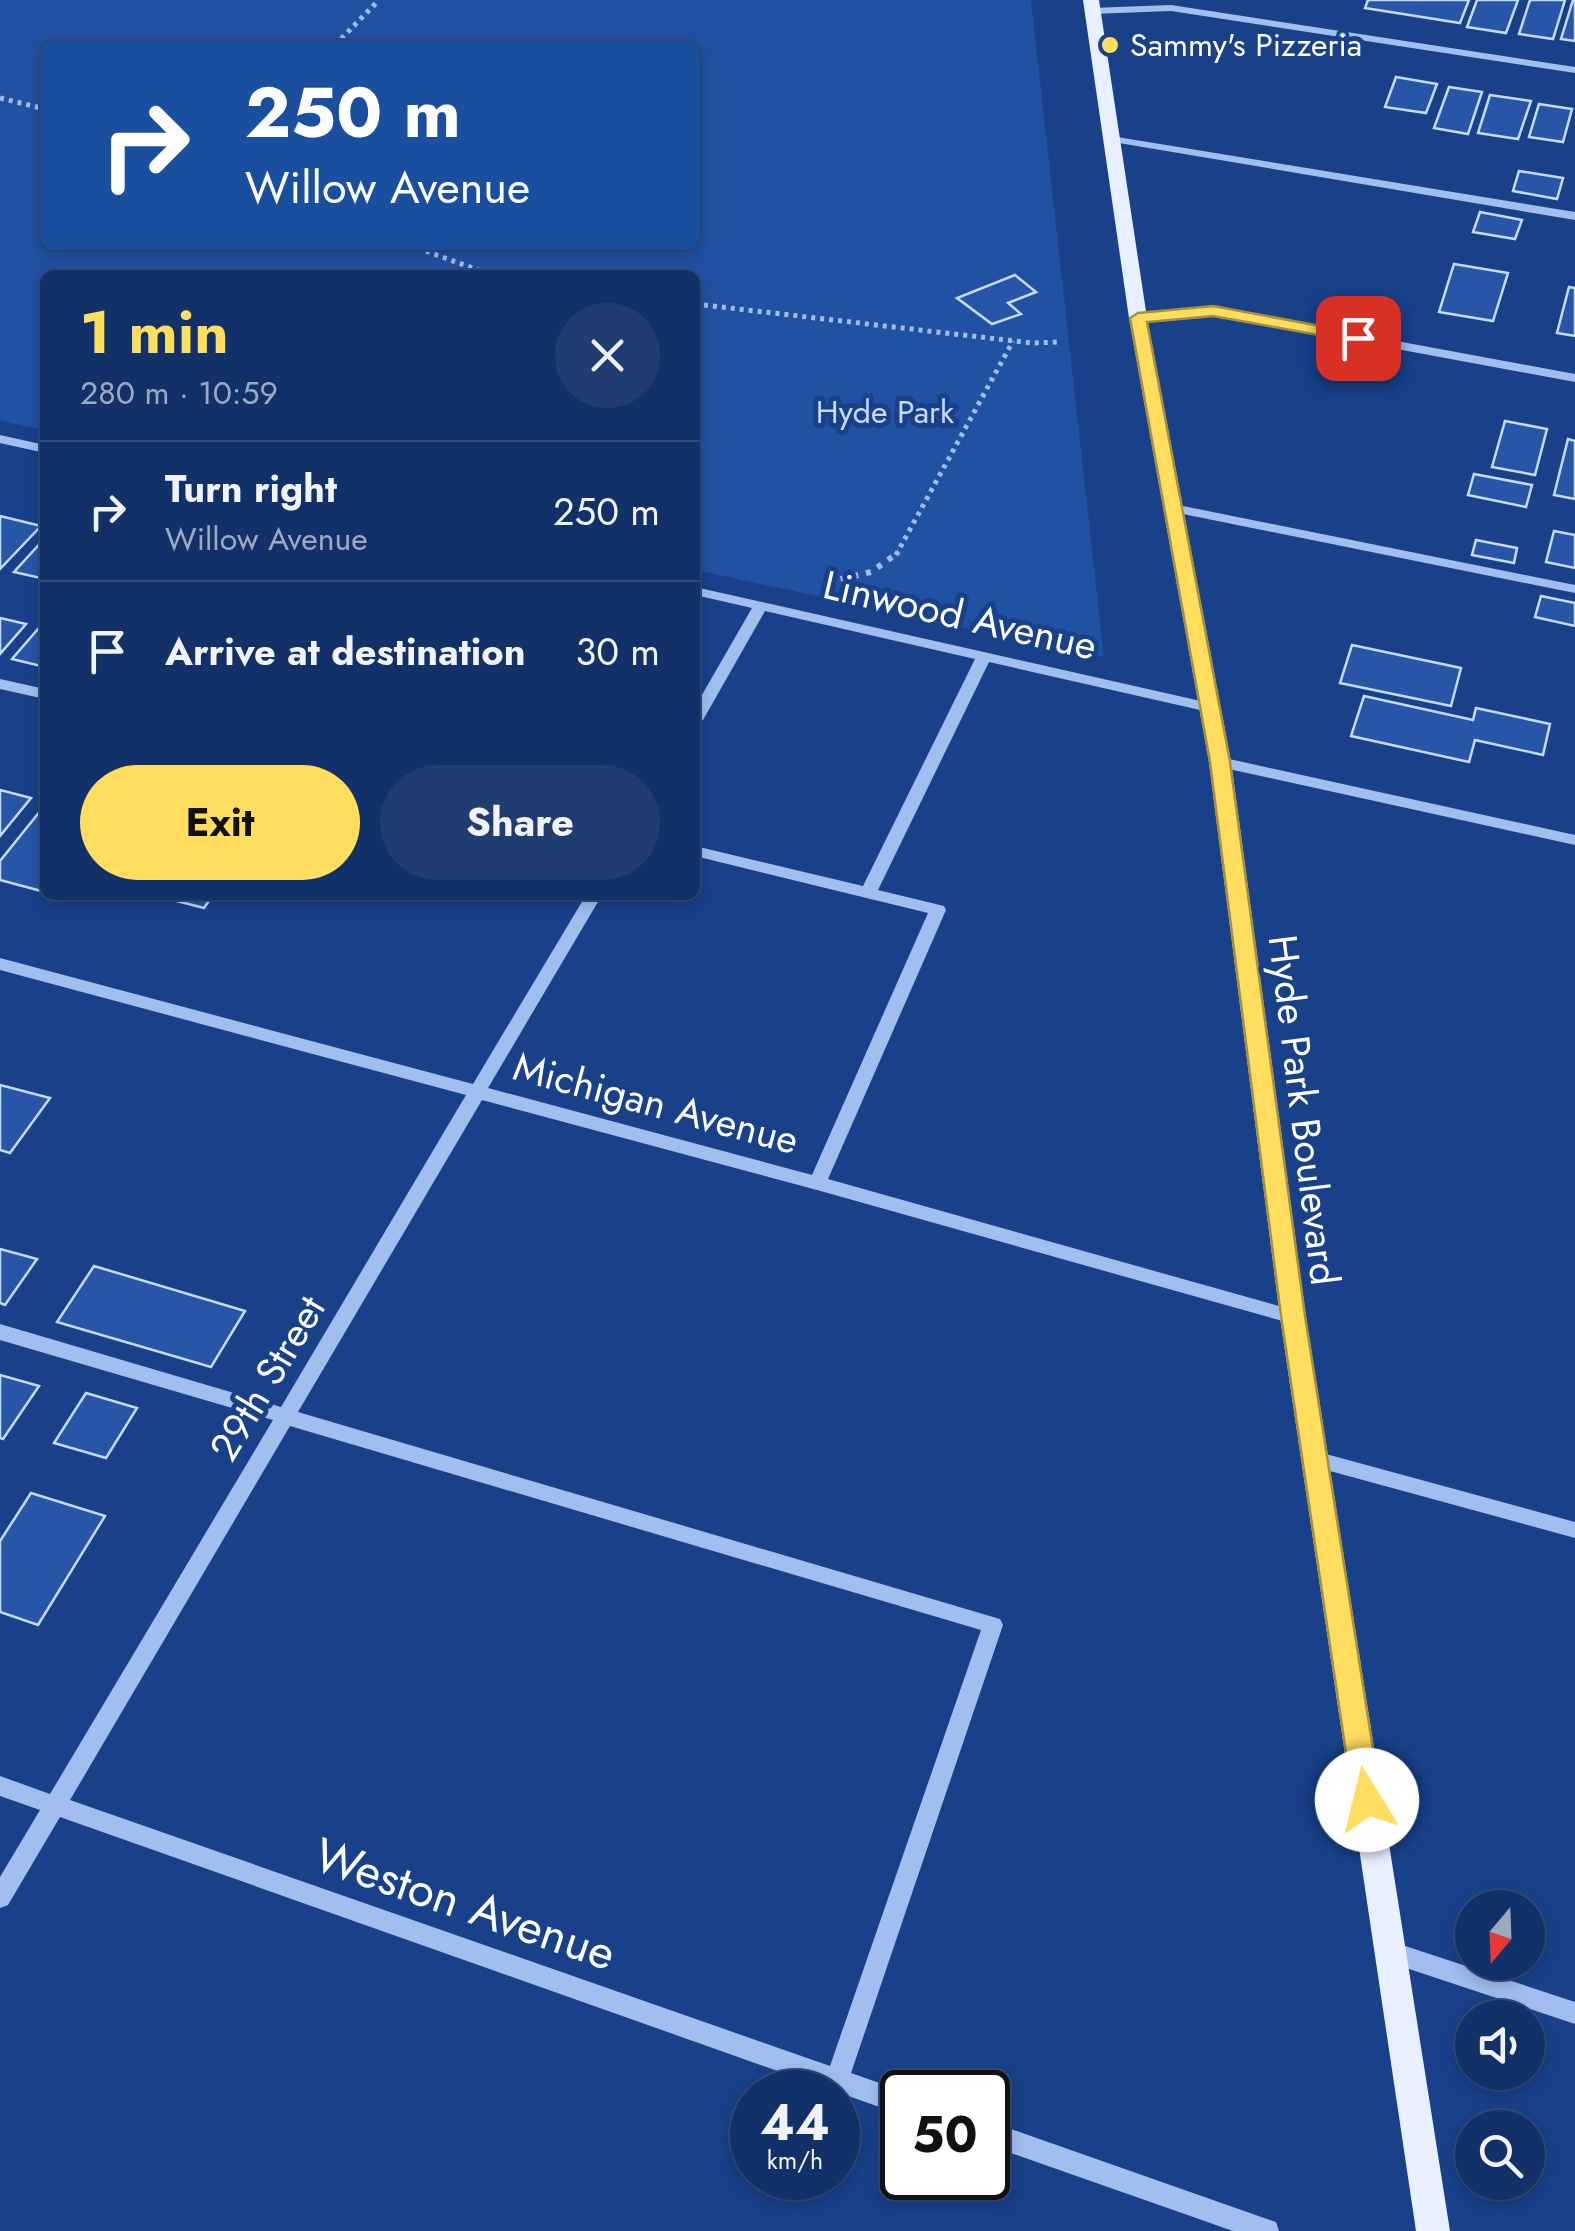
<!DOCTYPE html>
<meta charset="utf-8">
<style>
body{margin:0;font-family:Jost,sans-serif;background:#1f3d71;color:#f1f3f6;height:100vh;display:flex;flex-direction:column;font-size:38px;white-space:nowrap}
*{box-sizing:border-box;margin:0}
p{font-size:32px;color:#9ca9c0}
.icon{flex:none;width:55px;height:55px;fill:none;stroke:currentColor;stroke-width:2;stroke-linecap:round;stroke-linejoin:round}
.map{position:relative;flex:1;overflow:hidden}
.panel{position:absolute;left:40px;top:270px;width:660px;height:630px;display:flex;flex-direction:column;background:#123168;border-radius:15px;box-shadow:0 5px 15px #0003,0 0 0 2px #314c7c}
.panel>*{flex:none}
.hud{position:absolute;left:40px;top:40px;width:660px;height:210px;border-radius:15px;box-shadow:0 5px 15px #0003,0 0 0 2px #314c7c;background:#1a4fa0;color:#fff;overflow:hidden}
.needle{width:65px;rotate:199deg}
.buttons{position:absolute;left:1455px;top:1890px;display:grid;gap:20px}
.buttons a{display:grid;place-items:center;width:90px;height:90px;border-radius:50%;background:#123168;box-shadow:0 5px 15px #0003,0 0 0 2px #314c7c;font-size:50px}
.speed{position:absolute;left:730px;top:2070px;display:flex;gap:20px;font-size:50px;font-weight:700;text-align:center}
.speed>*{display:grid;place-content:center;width:130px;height:130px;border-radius:50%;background:#123168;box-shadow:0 5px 15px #0003,0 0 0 2px #314c7c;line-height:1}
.speed small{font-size:25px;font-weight:400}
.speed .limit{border:5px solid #111;border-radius:15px;background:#fff;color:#111}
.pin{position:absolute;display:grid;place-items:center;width:85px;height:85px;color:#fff;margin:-42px;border-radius:20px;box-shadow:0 5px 15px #0006}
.me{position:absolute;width:110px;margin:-55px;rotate:351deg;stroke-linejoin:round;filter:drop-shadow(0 0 8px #0008)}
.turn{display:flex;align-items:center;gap:35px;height:210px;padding:0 40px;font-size:45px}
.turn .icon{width:130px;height:130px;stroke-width:2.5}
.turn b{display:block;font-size:70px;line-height:85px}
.round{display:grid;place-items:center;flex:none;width:105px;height:105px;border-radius:52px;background:#1f3d71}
.summary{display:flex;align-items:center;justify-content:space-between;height:170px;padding:0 40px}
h1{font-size:60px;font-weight:700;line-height:75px;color:#ffdd5e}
.primary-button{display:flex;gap:20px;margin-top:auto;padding:20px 40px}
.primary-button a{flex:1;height:115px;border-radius:60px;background:#ffdd5e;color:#111;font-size:40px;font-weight:700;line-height:115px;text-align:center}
.primary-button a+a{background:#1f3d71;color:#f1f3f6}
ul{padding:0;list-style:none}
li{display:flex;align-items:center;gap:30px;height:140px;padding:0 40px;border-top:2px solid #314c7c}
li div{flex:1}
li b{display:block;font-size:38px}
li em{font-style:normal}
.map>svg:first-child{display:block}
.green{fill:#2151a3;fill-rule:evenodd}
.building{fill:#2756a9;stroke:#c7dafa;stroke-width:2.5}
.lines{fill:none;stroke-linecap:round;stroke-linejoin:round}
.path-far1{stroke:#a1beee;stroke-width:5;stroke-dasharray:4 5;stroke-linecap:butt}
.path{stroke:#a1beee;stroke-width:6;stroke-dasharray:5 8;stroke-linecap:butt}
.minor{fill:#a1beee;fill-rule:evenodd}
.major{fill:#e8efff;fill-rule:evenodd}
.route{fill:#ffdd5e;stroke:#a6903d;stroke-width:2.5}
.poi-dot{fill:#ffdd5e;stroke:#18418a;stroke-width:4}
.labels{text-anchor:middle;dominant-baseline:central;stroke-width:10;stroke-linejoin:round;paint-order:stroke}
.far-poi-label{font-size:32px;fill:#fff;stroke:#18418a;text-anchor:start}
.far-park-label{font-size:32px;fill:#c7dafa;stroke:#18418a}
.street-label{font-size:40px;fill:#fff;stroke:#18418a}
.near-street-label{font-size:48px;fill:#fff;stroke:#18418a}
</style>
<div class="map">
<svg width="1575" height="2231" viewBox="0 0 1575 2231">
<rect width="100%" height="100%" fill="#18418a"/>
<path class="green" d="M0,0h1031l73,657 -409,-87v-295h-650v155l-45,-9zM45,45h650v200h-650z"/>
<g class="building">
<polygon points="1368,0 1469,0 1460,23 1365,8"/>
<polygon points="1477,0 1518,0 1506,33 1467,27"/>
<polygon points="1530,0 1565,0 1553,39 1519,34"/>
<polygon points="1573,0 1575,0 1575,41 1561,39"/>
<polygon points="1396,77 1437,84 1426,113 1385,107"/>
<polygon points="1449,87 1482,92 1468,134 1434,128"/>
<polygon points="1490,95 1531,101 1518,139 1478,133"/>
<polygon points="1539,104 1572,109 1563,142 1529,137"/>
<polygon points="1519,171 1563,178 1557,199 1513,191"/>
<polygon points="1480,212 1522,220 1515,239 1473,232"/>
<polygon points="1454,264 1508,273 1493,321 1439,312"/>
<polygon points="1015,275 1036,292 1008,303 1021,314 992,324 957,298"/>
<polygon points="1569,287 1575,288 1575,336 1557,333"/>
<polygon points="1505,421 1547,429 1535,475 1492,467"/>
<polygon points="1568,439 1575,441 1575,499 1554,495"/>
<polygon points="1474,474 1532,485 1526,507 1468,495"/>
<polygon points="0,516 41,526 0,569"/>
<polygon points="1554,531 1575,535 1575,568 1546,562"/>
<polygon points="45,538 45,579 14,572"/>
<polygon points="1476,540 1517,548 1514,563 1472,555"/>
<polygon points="1541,596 1575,603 1575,626 1535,617"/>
<polygon points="0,618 26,624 0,654"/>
<polygon points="38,629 45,631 45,667 12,659"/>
<polygon points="1352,645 1461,668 1451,706 1340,683"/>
<polygon points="1364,696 1473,720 1476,708 1550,724 1543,755 1475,740 1469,762 1351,736"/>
<polygon points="0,790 31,798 0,836"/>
<polygon points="45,805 45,892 0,880 0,861"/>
<polygon points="154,895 213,895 204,908"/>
<polygon points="0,1085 50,1098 10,1153 0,1150"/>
<polygon points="0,1249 37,1259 5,1305 0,1303"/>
<polygon points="94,1266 245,1311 211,1367 57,1322"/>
<polygon points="0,1375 39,1386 3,1439 0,1438"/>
<polygon points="86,1393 137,1408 106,1458 54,1443"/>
<polygon points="31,1493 105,1516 38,1625 0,1612 0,1541"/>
</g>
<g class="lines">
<g class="path-far1">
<polyline points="335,45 379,0"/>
<polyline points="0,98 45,109"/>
<polyline points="409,245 492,275"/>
<polyline points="695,304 1032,343 1060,342"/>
<polyline points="896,555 1013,341"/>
</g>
<polyline class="path" points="828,582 871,572 899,552"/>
<g class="minor">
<polygon points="1171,5 1575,67 1575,73 1171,11 1092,14 1087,11 1092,8"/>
<polygon points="1111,136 1575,212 1575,220 1107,141 1107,137"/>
<polygon points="1213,307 1575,374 1575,382 1213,315 1138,322 1132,318 1138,314"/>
<polygon points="0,435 45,445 45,453 0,443"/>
<polygon points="1173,504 1575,585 1575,593 1168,511 1168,505"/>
<path d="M695,587l519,117 3,3 -8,5 -220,-50 -111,228 66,16 2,4 -118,269 465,131 7,2 2,5 -2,5 -7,2 -476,-134 -335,-90 -184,312 702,207 3,6 -152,448 54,19h-3v23l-842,-298 -52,88 -8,3v-31l40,-67 -40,-14v-20l50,18 223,-374 -273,-80v-16l281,83 185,-312 -466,-125v-12l473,126 113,-189h16l-114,193 324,87 116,-262 -233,-57v-10l168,40 112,-227 -210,-48 -62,109 -8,5v-18l57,-99 -57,-13zM290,1426l691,204 -151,436 -760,-266z"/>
<polygon points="0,679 45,689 45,699 0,689"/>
<polygon points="1220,757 1575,835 1575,845 1215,766 1212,762"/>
<polygon points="1315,1451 1575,1522 1575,1538 1308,1465 1305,1459 1308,1453"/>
<polygon points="1390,1941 1575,2002 1575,2024 1382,1960 1379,1952 1382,1944"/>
<polygon points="988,2121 1267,2219 1276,2222 1279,2231 1233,2231 988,2145"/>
</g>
<polygon class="major" points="1083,0 1099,0 1147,318 1231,762 1306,1317 1450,2231 1416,2231 1280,1317 1209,762 1129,318"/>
</g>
<polygon class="route" points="1213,306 1358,333 1366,338 1358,342 1213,316 1147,322 1230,762 1305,1316 1381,1800 1377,1809 1367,1813 1357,1809 1353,1800 1281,1316 1210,762 1130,318 1138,313"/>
<circle class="poi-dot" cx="1110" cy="45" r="10"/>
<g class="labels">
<g class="far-poi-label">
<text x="1130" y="45">Sammy's Pizzeria</text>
</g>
<g class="far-park-label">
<text x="885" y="412">Hyde Park</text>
</g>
<g class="street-label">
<text transform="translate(960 615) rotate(13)">Linwood Avenue</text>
<text transform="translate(656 1103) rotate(15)">Michigan Avenue</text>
<text transform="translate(1304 1110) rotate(83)">Hyde Park Boulevard</text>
<text transform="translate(267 1378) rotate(-59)">29th Street</text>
</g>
<g class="near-street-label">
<text transform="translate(465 1904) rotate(19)">Weston Avenue</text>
</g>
</g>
</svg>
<div class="buttons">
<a><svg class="needle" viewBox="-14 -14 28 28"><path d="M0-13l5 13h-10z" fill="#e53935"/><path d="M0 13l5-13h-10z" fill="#9ca9c0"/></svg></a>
<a><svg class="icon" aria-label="sound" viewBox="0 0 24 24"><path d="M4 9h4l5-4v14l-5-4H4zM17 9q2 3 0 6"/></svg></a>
<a><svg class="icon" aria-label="search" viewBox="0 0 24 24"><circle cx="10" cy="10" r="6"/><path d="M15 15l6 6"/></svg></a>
</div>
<div class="speed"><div>44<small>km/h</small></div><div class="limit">50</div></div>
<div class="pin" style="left:1358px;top:338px;background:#d93025"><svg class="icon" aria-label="arrive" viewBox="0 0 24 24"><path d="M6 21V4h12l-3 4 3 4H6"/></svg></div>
<svg class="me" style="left:1367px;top:1800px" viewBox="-20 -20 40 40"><circle r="19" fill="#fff"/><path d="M0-13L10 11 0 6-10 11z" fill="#ffdd5e"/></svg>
<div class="hud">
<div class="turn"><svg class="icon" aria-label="right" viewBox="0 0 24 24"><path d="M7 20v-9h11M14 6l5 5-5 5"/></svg><div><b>250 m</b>Willow Avenue</div></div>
</div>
<section class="panel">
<div class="summary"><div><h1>1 min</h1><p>280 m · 10:59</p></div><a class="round"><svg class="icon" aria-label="close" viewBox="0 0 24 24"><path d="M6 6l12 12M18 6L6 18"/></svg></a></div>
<ul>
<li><svg class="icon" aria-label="right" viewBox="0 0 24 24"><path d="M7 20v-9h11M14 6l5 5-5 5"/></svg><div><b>Turn right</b><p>Willow Avenue</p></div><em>250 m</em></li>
<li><svg class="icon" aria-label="arrive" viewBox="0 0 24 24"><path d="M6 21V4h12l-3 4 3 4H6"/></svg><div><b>Arrive at destination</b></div><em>30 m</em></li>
</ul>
<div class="primary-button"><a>Exit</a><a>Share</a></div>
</section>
</div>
